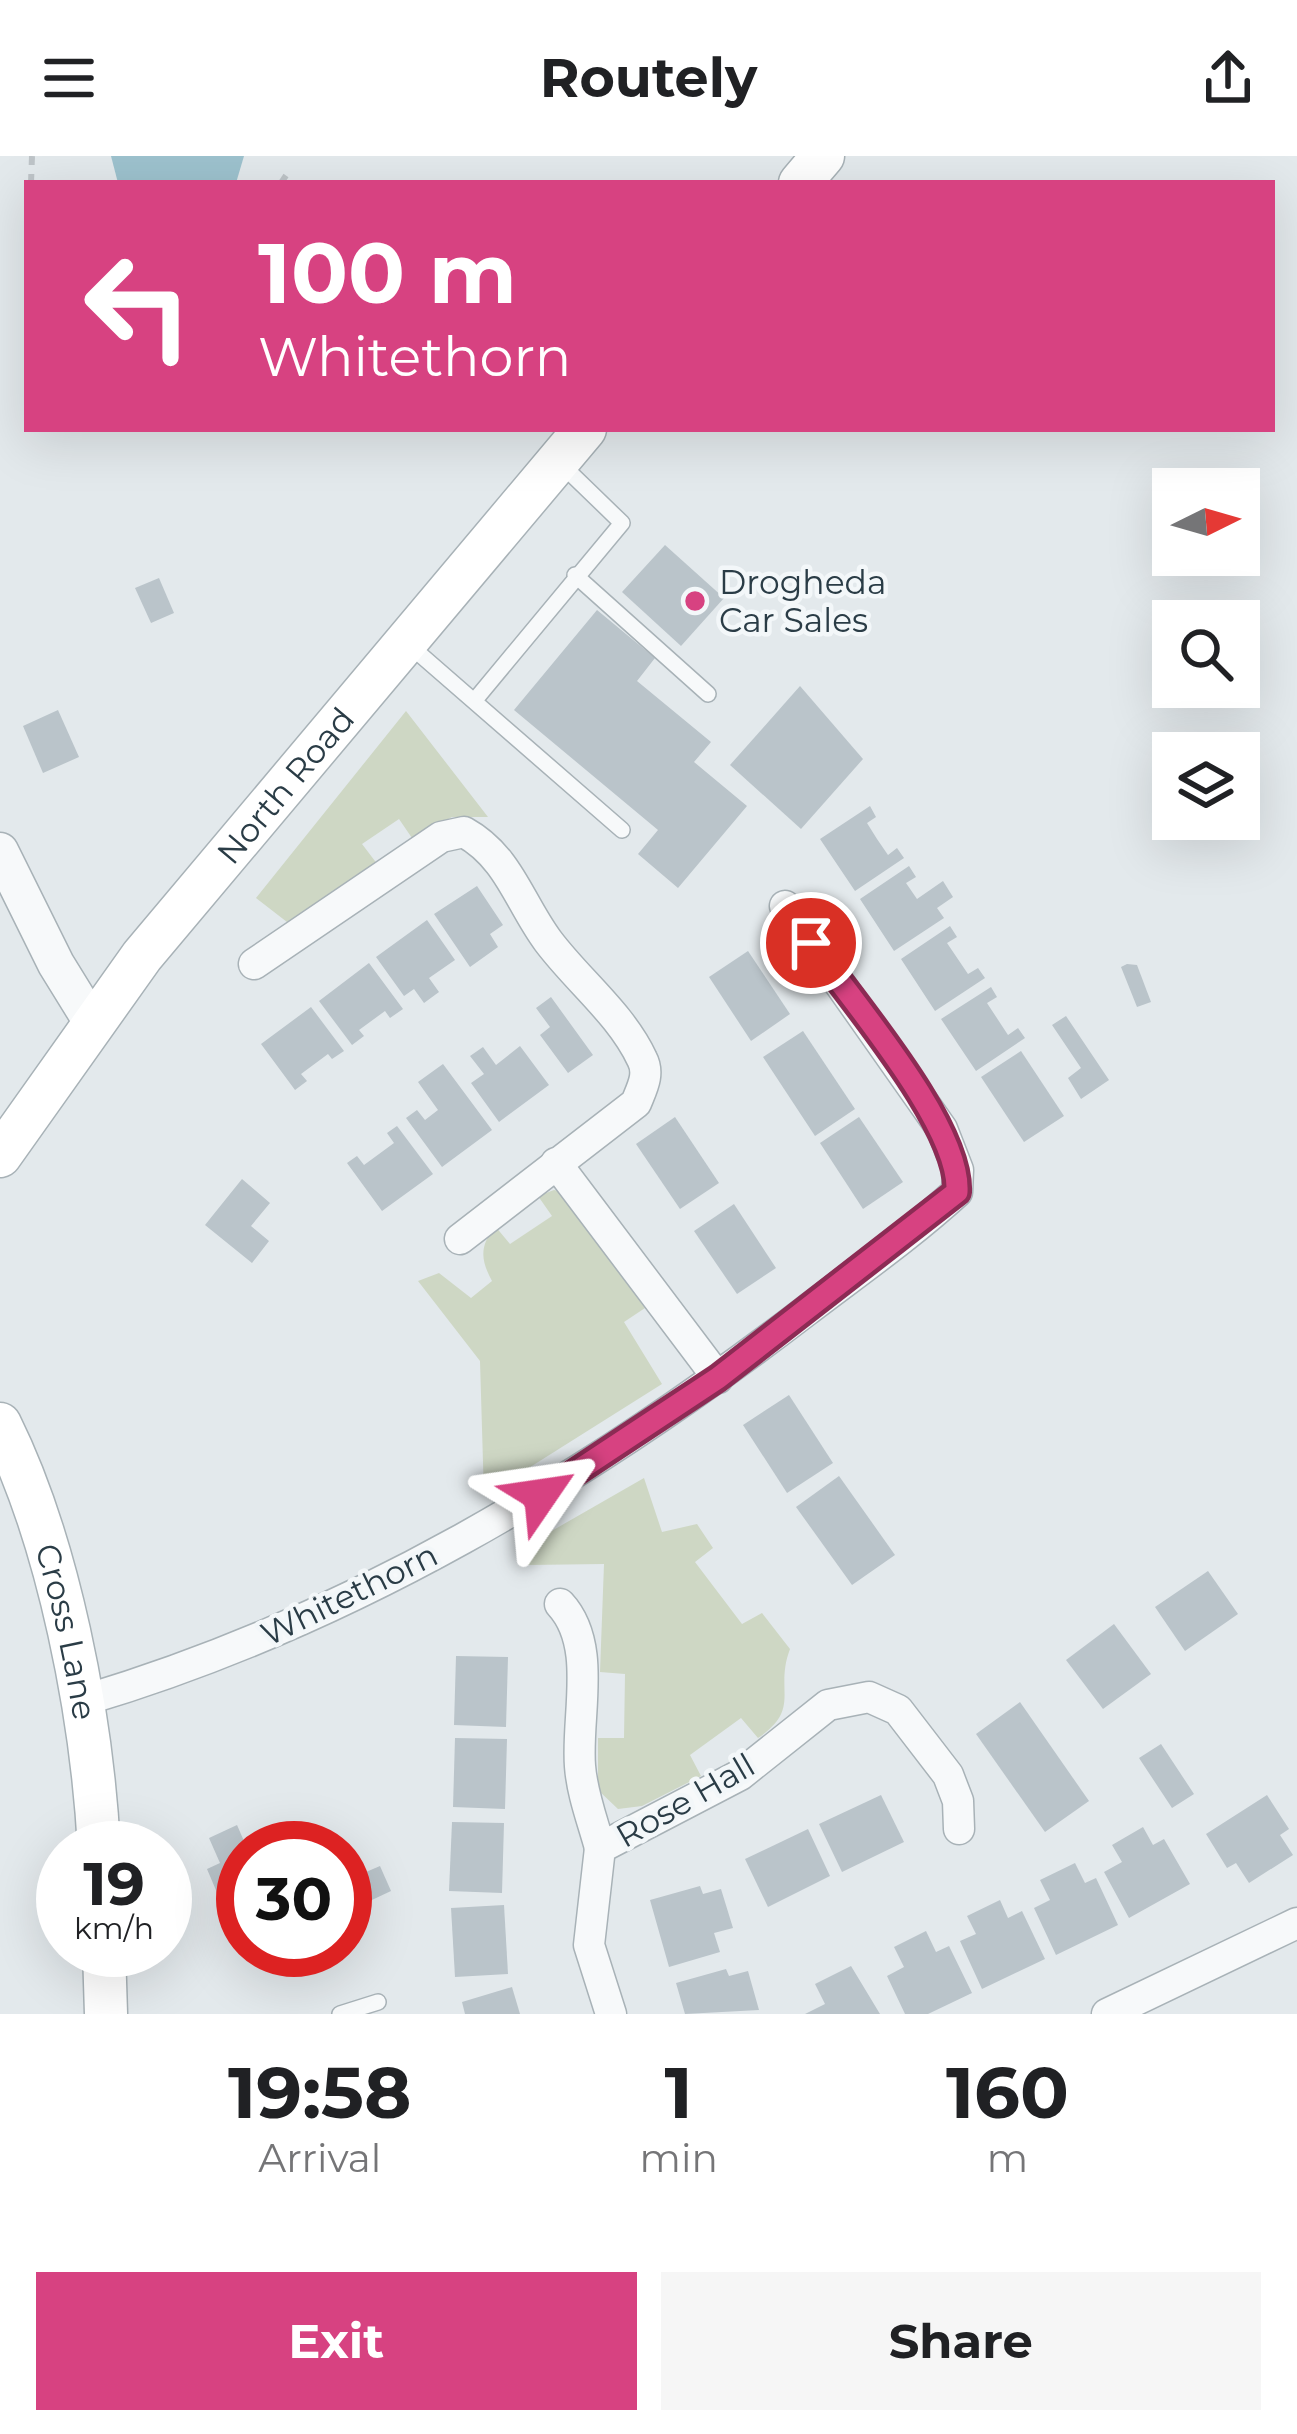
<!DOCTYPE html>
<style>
body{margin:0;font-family:Montserrat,sans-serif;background:#f6f6f6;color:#202124;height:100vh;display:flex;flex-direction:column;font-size:45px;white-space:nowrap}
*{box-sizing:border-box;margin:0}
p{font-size:39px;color:#757577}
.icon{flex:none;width:66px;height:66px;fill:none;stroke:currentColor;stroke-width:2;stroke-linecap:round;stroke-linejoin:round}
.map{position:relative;height:1858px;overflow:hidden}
.drawer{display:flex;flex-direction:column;background:#fff;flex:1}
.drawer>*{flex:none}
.top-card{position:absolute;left:24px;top:24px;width:1251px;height:252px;border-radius:0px;box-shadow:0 12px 48px #0002;background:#d74281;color:#fff;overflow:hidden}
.needle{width:78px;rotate:85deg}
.fabs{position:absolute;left:1152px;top:312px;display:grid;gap:24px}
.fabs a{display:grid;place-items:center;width:108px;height:108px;border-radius:0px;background:#fff;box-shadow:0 12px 48px #0002;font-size:60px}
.speed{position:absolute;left:36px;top:1665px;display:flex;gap:24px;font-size:60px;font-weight:700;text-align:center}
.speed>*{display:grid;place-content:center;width:156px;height:156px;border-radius:50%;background:#fff;box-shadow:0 12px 48px #0002;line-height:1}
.speed small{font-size:30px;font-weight:400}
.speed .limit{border:18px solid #d22;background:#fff;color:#111}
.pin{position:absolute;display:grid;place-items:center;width:102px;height:102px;color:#fff;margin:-51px;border:6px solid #fff;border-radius:50%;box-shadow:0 3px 12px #0007}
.me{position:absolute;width:132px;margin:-66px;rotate:58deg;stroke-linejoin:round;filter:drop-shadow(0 0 9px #0008)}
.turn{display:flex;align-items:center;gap:42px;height:252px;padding:0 36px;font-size:54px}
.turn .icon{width:156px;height:156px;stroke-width:2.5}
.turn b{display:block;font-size:84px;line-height:102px}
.eta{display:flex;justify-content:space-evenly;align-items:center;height:204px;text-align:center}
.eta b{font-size:72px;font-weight:700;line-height:84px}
.cta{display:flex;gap:24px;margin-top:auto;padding:24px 36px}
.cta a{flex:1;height:138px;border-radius:0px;background:#d74281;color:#fff;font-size:48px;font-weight:700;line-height:138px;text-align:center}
.cta a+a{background:#f6f6f6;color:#202124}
header{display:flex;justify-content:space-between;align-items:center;height:156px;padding:0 36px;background:#fff;font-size:54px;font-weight:700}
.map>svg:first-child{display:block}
.green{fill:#ced7c4}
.water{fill:#9dc2ce}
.building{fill:#bac4ca}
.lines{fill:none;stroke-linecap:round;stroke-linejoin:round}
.service-casing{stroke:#a8b2b7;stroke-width:18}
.minor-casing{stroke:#a8b2b7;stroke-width:33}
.tertiary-casing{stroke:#a8b2b7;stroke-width:39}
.secondary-casing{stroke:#a8b2b7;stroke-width:45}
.path{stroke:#bec4c8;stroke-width:6;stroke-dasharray:9 9;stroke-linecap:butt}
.service{stroke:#f7f9fa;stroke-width:15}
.minor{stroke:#f7f9fa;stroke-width:30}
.tertiary{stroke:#f7f9fa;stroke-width:36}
.secondary{stroke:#fff;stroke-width:42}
.route-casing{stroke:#8c2b54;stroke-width:30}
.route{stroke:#d74281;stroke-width:21}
.poi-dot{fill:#d74281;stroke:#f3f7f9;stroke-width:4.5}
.labels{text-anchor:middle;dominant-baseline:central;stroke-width:9;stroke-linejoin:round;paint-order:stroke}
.poi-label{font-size:33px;fill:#2a3c46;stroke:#f3f7f9;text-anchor:start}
.street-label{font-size:33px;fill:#2a3c46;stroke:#f3f7f9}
</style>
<header><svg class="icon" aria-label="menu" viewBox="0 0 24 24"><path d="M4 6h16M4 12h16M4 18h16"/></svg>Routely<svg class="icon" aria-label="share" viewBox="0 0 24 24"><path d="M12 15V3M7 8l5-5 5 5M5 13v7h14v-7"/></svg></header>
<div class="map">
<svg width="1297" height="1858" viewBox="0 0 1297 1858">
<rect width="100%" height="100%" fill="#e3e9ec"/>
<g class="green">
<polygon points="406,555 488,661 452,661 412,682 399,663 362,688 378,709 287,766 256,742"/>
<path d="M554,1034l13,3 78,115 -21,14 38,62 -178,112 -4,-135 -62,-80 21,-8 32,25 21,-17c-12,-22 -12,-35 3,-55l15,18 42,-28 -14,-20z"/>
<path d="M644,1322l18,54 35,-8 16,24 -18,14 47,62 20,-11 28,36c-16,42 12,59 -32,89l-17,-20 -51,37 11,21 -59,30 -24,3 -20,-19v-52h26l1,-64 -25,-2 4,-108 -76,1 -6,-17z"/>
</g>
<polygon class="water" points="111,0 244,0 236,27 118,27"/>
<g class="building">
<polygon points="665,389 724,442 681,490 622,436"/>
<polygon points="159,422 174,457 151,467 135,432"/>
<polygon points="597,454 655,502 637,525 711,586 694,606 747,650 678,732 638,698 658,674 514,554"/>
<polygon points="800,530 863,603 801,673 730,609"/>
<polygon points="58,554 79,601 43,617 23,570"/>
<polygon points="870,650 876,661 867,667 877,683 888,699 897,692 904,702 855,735 820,683"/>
<polygon points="909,710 916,721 906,727 917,743 943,725 953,741 937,752 944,762 894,795 860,743"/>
<polygon points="477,730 503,769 490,778 498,791 470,811 434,758"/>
<polygon points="427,764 455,804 429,822 439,836 424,847 414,833 404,840 376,801"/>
<polygon points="950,770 957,781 947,787 968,818 978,812 985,822 935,855 901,803"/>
<polygon points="748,795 790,858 751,885 709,821"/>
<polygon points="369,807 403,853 390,862 385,855 359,874 364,880 352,889 319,845"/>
<polygon points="1127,808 1137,809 1151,846 1137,851 1121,811"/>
<polygon points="991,831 997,841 987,847 1008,879 1018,872 1025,882 976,915 941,863"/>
<polygon points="551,841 593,899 568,917 540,879 550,871 536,852"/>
<polygon points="311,851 344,895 332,903 328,898 301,918 307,925 295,934 261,888"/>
<polygon points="1066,860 1109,924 1081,943 1068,922 1081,912 1052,869"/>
<polygon points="803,875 855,953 815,980 763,901"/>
<polygon points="520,890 549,929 499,966 471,927 484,918 470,900 483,891 496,909"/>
<polygon points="1021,895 1064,960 1024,986 981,921"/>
<polygon points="443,908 492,974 442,1011 406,962 417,954 425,964 438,954 418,926"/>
<polygon points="675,961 719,1027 680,1053 636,988"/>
<polygon points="859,961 903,1026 863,1053 820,987"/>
<polygon points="397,970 433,1018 382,1055 347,1007 357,1000 364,1009 394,987 387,977"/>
<polygon points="242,1023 270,1047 251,1070 269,1085 252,1107 205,1069"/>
<polygon points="734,1048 776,1112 737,1138 694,1075"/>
<polygon points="789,1239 833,1307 787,1337 743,1269"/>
<polygon points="839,1320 895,1399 852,1429 796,1351"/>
<polygon points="1208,1415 1238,1458 1185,1495 1155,1451"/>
<polygon points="1114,1468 1151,1518 1103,1553 1066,1504"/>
<polygon points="456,1500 508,1501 506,1571 454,1569"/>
<polygon points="1020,1546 1089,1645 1045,1676 976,1578"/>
<polygon points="455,1582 507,1583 505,1653 453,1651"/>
<polygon points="1161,1588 1194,1638 1172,1652 1139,1602"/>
<polygon points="881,1639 904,1686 842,1716 819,1668"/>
<polygon points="1267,1639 1289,1673 1280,1679 1293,1699 1249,1727 1236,1707 1227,1712 1206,1678"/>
<polygon points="452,1666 504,1667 502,1737 449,1735"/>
<polygon points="237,1669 247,1692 243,1775 226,1736 218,1739 207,1713 220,1707 209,1682"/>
<polygon points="1143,1671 1153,1689 1164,1683 1190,1728 1129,1762 1104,1716 1122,1706 1112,1689"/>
<polygon points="808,1673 830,1720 768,1751 745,1703"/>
<polygon points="1075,1707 1085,1727 1096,1722 1118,1769 1056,1799 1034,1752 1050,1744 1040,1724"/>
<polygon points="380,1710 391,1735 357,1751 345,1725"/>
<polygon points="700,1730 703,1738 721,1733 733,1772 714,1777 720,1796 669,1811 650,1744"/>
<polygon points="1000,1744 1008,1762 1022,1755 1045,1803 982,1833 960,1785 976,1778 967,1760"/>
<polygon points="504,1749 508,1818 455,1821 451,1752"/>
<polygon points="926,1775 936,1796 949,1790 972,1837 928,1858 905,1858 887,1820 904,1811 894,1791"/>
<polygon points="851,1810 880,1858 805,1858 825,1848 815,1828"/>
<polygon points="726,1813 729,1820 748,1815 759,1854 685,1858 676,1827"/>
<polygon points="512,1831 520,1858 465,1858 462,1846"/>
</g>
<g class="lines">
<g class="service-casing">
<g id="service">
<polyline points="575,419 708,538"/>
<polyline points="407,487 622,674"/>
<polyline points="475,544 622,367 560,307"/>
<polyline points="340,1858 378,1846"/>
</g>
</g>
<g class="minor-casing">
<g id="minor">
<path d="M254,808l187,-127 23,-5c45,25 55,70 84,109 30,40 73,73 94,118 8,15 0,29 -6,44l-176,136"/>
<polyline points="556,1007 718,1222"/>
<path d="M560,1448c38,41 16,111 20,162 2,28 13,56 20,82"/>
<path d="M85,1544c265,-79 503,-222 721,-389 51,-39 104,-76 151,-119l1,-22 -16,-41 -157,-223"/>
<polyline points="611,1858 589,1789 600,1692 740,1619 828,1549 869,1541 898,1554 948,1619 958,1645 959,1673"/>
<polyline points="1107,1858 1297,1767"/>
</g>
</g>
<g class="tertiary-casing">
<polyline id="tertiary" points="0,695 56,808 93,868"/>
</g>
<g class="secondary-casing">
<g id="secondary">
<polyline points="800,27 823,0"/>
<path id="s1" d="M0,1000l142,-200 443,-527"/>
<path id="s2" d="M0,1268c59,119 92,292 99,424"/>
<polyline points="104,1794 106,1858"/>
</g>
</g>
<g class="path">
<polyline points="31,27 32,0"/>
<polyline points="281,27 287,18"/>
</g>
<use href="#service" class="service"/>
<use href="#minor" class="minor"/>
<use href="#tertiary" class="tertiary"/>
<use href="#secondary" class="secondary"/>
</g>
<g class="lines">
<g class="route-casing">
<path id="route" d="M541,1339l177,-117 239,-186c4,-66 -106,-192 -146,-249"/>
</g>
<use href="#route" class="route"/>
</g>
<circle class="poi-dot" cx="695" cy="445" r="12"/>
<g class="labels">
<g class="poi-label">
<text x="719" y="426">Drogheda<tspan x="719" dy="38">Car Sales</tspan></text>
</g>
<g class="street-label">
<text stroke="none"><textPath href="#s1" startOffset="468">North Road</textPath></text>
<text transform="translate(349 1438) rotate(-26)">Whitethorn</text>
<text stroke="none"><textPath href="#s2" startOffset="219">Cross Lane</textPath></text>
<text transform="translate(685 1644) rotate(-30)">Rose Hall</text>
</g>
</g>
</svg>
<div class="fabs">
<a><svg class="needle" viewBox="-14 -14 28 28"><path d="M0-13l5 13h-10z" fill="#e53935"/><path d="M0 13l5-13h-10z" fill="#757577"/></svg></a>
<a><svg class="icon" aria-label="search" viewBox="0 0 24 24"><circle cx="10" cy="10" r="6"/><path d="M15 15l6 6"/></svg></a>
<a><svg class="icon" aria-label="layers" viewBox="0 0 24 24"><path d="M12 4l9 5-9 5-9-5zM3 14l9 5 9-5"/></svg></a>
</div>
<div class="speed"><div>19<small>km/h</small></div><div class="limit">30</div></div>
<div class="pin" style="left:811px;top:787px;background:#d93025"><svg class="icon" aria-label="arrive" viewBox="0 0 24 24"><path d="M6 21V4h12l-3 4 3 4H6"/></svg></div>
<svg class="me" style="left:541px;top:1339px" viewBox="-20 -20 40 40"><path d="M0-17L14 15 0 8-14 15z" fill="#d74281" stroke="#fff" stroke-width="4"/></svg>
<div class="top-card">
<div class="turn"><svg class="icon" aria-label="left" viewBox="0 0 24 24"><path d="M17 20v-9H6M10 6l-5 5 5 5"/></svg><div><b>100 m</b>Whitethorn</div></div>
</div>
</div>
<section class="drawer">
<div class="eta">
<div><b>19:58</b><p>Arrival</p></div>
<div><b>1</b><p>min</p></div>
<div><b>160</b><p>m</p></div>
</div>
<div class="cta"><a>Exit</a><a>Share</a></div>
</section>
